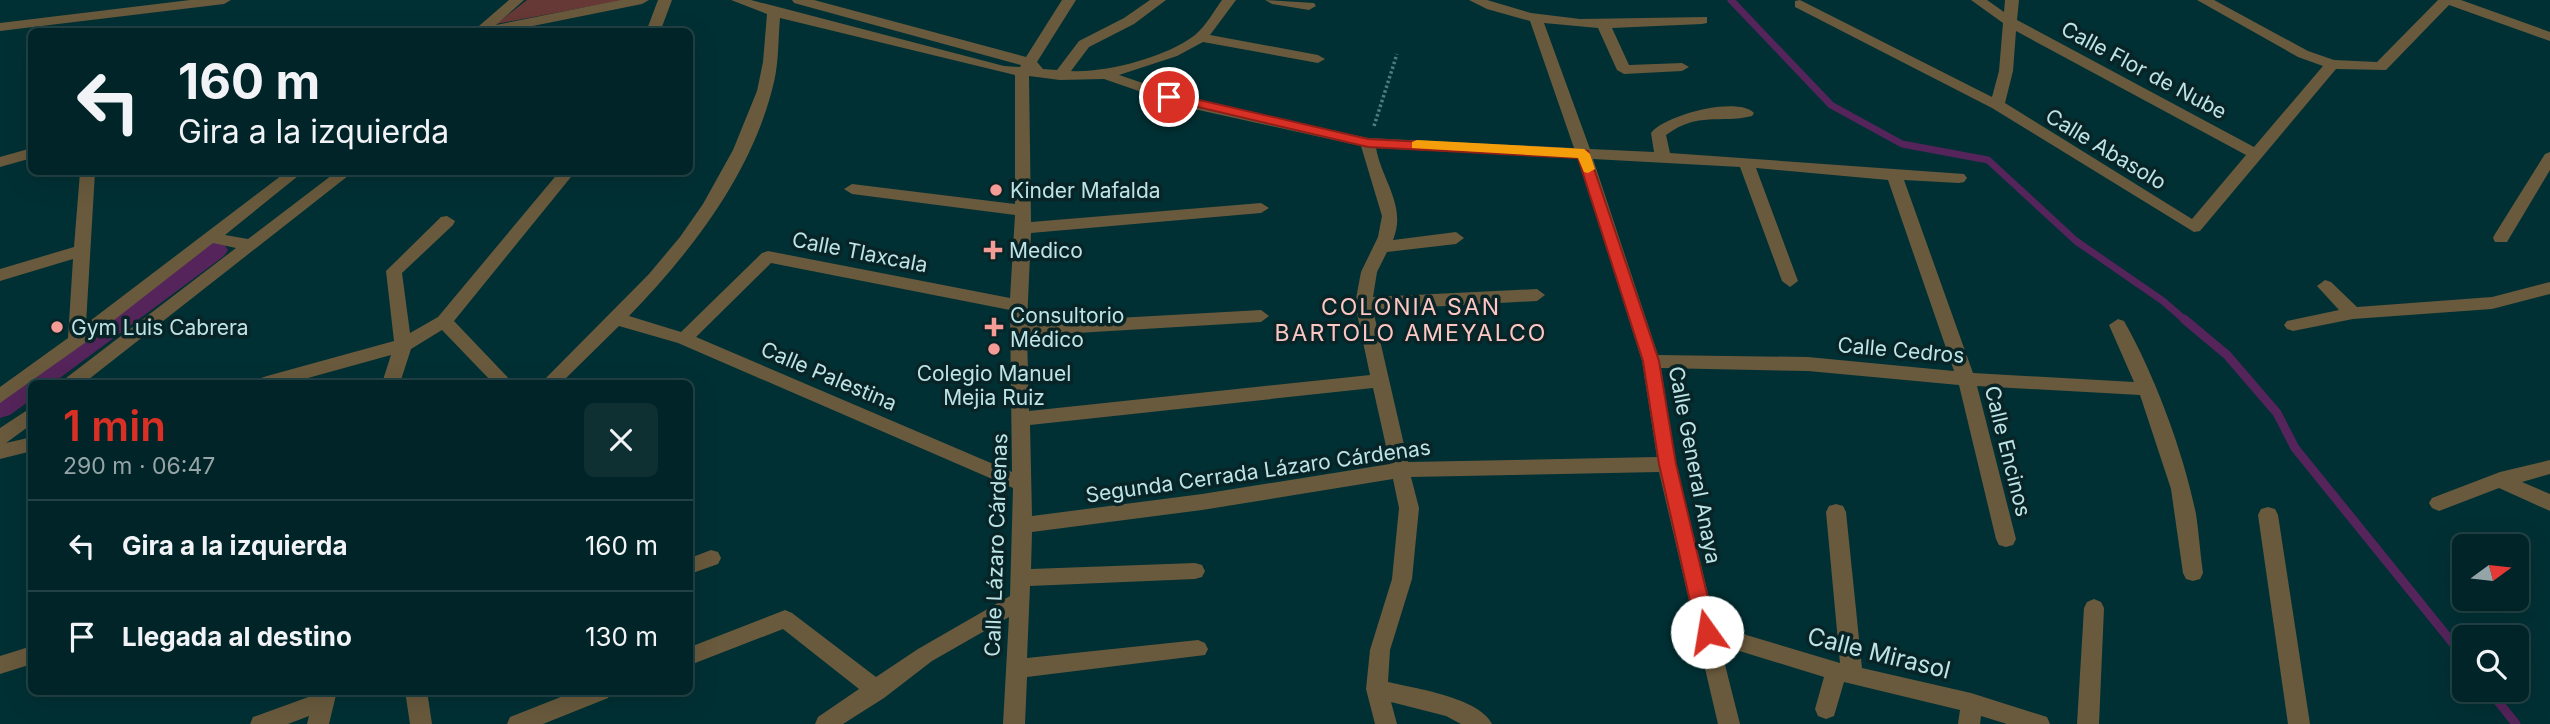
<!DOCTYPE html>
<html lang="es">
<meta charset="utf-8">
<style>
body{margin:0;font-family:Inter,sans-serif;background:#0e3033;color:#f1f3f6;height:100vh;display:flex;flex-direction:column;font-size:26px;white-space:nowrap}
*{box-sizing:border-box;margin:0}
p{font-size:23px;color:#95a4a7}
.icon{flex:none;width:38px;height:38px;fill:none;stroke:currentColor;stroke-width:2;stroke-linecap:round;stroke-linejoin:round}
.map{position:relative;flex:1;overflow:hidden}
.panel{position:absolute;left:28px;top:380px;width:665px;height:315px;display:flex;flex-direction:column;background:#002427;border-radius:10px;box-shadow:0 7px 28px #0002,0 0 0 2px #224144}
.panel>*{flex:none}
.banner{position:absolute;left:28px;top:28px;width:665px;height:147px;border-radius:10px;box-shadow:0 7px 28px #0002,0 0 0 2px #224144;background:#002427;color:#f1f3f6;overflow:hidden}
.needle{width:46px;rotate:75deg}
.buttons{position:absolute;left:2452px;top:534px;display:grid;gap:14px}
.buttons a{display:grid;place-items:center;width:77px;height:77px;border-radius:10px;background:#002427;box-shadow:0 7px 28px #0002,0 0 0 2px #224144;font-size:35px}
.pin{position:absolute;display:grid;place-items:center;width:60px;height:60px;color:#fff;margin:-30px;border:4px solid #fff;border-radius:50%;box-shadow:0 2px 7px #0007}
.me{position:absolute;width:77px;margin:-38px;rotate:347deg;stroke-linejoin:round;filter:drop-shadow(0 0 5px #0008)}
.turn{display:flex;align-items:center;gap:24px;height:147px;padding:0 35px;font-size:32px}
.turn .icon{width:91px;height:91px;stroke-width:2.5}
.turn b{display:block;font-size:49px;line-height:60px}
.round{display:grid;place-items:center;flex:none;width:74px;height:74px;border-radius:10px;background:#0e3033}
.headline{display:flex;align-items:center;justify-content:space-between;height:119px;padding:0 35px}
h1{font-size:42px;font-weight:600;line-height:52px;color:#d93025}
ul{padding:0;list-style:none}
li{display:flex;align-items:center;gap:21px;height:91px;padding:0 35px;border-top:2px solid #224144}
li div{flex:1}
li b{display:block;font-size:26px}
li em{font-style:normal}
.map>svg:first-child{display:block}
.green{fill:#663836}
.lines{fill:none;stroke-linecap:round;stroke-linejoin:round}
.stream-far1{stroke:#54245a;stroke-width:7}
.stream{stroke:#54245a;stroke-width:9}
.canal{fill:#54245a;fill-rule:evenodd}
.path{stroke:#4f7b7f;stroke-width:3.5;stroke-dasharray:2.5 2.5;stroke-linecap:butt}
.minor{fill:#695a3d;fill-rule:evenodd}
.route{fill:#d93025;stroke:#8d1f18;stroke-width:2}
.slow{fill:#f59e0b}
.poi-dot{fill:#f59c96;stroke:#092426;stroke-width:2.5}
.labels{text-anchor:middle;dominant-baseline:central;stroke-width:7;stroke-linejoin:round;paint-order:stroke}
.street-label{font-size:21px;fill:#bde4e7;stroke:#092426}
.poi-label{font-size:21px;fill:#bde4e7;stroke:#092426;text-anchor:start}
.neighbourhood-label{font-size:23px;letter-spacing:2px;fill:#fcc7c3;stroke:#092426}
.near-street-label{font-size:24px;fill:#bde4e7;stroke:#092426}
</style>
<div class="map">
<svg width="2550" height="724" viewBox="0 0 2550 724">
<rect width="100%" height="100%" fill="#003034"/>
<polygon class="green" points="527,0 625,0 496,24"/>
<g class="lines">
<polyline class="stream-far1" points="1731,0 1831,105 1902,144 1988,160 2076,241 2163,301 2186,321"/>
<g class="stream">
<polyline points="2184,319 2227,355 2277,413 2295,448 2464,657"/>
<polyline points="2489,690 2516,724"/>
</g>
<polygon class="canal" points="215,241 224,244 228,250 224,256 53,383 32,383 32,399 10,415 0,418 0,392 206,244"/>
<polyline class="path" points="1374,126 1397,54"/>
<g class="minor">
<polygon points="190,0 231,0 224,4 0,31 0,23"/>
<polygon points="509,0 524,0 496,25 621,0 649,0 642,4 503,32 472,32"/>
<polygon points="658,0 672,0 660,32 646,32"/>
<path d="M731,0h20l253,66 16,1 1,-2 -227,-62 -2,-3h22l212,57 36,-57h14l-39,62 6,7 14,1 22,-29 45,-23 26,-18h16l-32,24 -45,23 -18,24c35,2 96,-14 124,-36 11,-9 19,-24 27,-35h14l-26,35 108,20 7,4 -7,4 -115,-21 -26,14 -58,19 74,25 175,38 206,10 -44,-127 -43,-12 -18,-9h18l44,13 49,6 127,-2v6l-5,1 -90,4 17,37 53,-2 7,4 -7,4 -58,3 -7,-4 -19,-42 -54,-5 46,126 64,3 -3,-19c14,-18 86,-37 103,-20l-2,3c-33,8 -53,-5 -86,19l4,18 294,21 3,4 -3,4 -5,1 -55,-3 69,193 161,9 -25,-57 9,-6 6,2c31,55 59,130 72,193 3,19 4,39 7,59l-3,6 -7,2 -7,-2 -3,-6 -12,-84 -31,-94 -163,-9 39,153 -3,6 -7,2 -7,-2 -3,-6 -37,-154 -151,-14 -147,-3 15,96 40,162 124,37 -14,-151 3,-6 7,-2 7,2 3,6 16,156 109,25 76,24 3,7h-43l-26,-8 -1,8h-22l2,-14 -116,-28 -10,34 -8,3 -8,-3 -3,-7 9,-32 -104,-32 20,79h-22l-59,-252 -248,5 8,31 -7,71 -22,71 -2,32c26,6 92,16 104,42h-31l-15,-8 -55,-14 6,22h-22l-9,-35 4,-39 22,-71 7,-71 -6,-29 -191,31 -170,22 -1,37 164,-6 7,2 3,6 -3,6 -7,2 -165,7 -3,72 171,-18 7,3 3,6 -3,6 -178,22 -2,47h-22l6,-107 -77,44 -48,37 -41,26h-28l3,-7 41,-28 -76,-60 -93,36v-18l95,-37 7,3 84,64 42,-28 92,-53 3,-108 -335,-145 -59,-17 -58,57h-20l108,-109 31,-37 23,-33 30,-54 24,-59 6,-29 4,-48zM780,18l235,57v129l-163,-20 -8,5 8,5 163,21 -5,83 -242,-47 -6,2 -81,79 -52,-16c63,-65 124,-144 145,-234 5,-21 4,-43 6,-64zM1029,76l31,4 44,-1 81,28 176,39 21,70 -4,21 -17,35 -6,32 15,71 -341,36 -2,-75 234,-14 8,-6 -8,-6 -234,13 4,-90 230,-20 8,-5 -8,-5 -230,19zM1376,148l202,10 64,203 15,96 -249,5 -35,-152 164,-9 8,-6 -8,-6 -164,8 4,-25 10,-20 69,-8 8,-6 -8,-6 -63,8c14,-34 -11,-59 -17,-92zM1593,159l147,8 42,114 8,6 8,-6 -42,-113 132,12 66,191 -146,-14 -150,-2zM771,263l239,47 2,162 -316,-135zM1373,388l17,76 -188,30 -170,22 -2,-91z"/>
<polygon points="1265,0 1314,3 1316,6 1309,10 1272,4"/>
<path d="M1800,0l192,97 7,-26 4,-48 -32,-23h16l17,12 1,-12h14l-2,20 237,127 69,-81 -25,-9 -101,-57h17l94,51 26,9 43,2 61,-62h23l89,32v9l-101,-36 -63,65 -50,-1 -136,162 -6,1 -202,-124 -197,-101v-6zM2016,31l230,124 -54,64 -187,-116 8,-32z"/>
<polygon points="32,148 32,158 0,167 0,157"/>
<polygon points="2550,152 2550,170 2507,242 2495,242 2493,238 2495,234 2545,154"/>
<polygon points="80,172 95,172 86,324 286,172 303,172 225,235 248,239 336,172 353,172 84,383 63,383 66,378 236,248 213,243 82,345 0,403 0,387 68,338 73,259 0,281 0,269 74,247"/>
<polygon points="559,172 575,172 454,321 513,383 493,383 442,330 411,349 400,383 382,383 391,355 290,383 258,383 261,378 267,376 394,341 386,271 441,217 447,216 455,221 453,225 402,273 410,333 438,317"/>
<polygon points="2325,280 2331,282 2357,307 2492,297 2550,282 2550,294 2492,309 2353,319 2293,331 2287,329 2284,325 2287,321 2339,310 2317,286"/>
<polygon points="32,407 32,424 6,443 32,437 32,451 0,459 0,428"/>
<polygon points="2550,460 2550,474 2522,482 2550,494 2550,511 2499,488 2439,511 2432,508 2429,503 2432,498 2500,472"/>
<polygon points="2268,507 2275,509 2278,515 2310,724 2288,724 2258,515 2261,509"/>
<polygon points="711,550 718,552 721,558 718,564 690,574 690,558"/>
<polygon points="2094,599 2101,602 2104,608 2099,724 2077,724 2084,608 2087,602"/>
<polygon points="32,646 32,664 0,674 0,656"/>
<polygon points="316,691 334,691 336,695 329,724 307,724 309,716 288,724 250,724 253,717 314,695"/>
<polygon points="405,691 427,691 432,724 410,724"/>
<polygon points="576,691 611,691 608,698 543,724 507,724 510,717"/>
</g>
</g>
<polygon class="route" points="1169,93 1368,139 1588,151 1659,361 1676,464 1716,632 1713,638 1707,640 1700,638 1697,632 1659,464 1643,361 1578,158 1368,147 1164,99 1164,94"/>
<polygon class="slow" points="1417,140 1584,149 1590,154 1595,169 1588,173 1584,172 1578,158 1412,148 1412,142"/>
<g class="poi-dot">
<circle cx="996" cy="190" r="7"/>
<path d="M989.5 239.5h7v7h7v7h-7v7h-7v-7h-7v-7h7z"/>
<circle cx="57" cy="327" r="7"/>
<path d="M990.5 316.5h7v7h7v7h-7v7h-7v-7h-7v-7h7z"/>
<circle cx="994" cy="349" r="7"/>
</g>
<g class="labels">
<g class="street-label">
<text transform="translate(2144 70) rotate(28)">Calle Flor de Nube</text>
<text transform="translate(2106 149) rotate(31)">Calle Abasolo</text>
<text transform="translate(860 252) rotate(11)">Calle Tlaxcala</text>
<text transform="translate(1901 350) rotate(5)">Calle Cedros</text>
<text transform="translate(829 376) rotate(23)">Calle Palestina</text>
<text transform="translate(2008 451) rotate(76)">Calle Encinos</text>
<text transform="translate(1695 465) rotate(79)">Calle General Anaya</text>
<text transform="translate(1258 471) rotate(-8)">Segunda Cerrada Lázaro Cárdenas</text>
<text transform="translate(996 545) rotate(-88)">Calle Lázaro Cárdenas</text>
</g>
<g class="poi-label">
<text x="1010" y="190">Kinder Mafalda</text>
<text x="1009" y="250">Medico</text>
<text x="1010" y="315">Consultorio<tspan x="1010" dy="24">Médico</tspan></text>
<text x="71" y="327">Gym Luis Cabrera</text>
<text x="994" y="373" text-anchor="middle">Colegio Manuel<tspan x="994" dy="24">Mejia Ruiz</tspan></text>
</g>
<g class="neighbourhood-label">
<text x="1411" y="307">COLONIA SAN<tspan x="1411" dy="26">BARTOLO AMEYALCO</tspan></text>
</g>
<g class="near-street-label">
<text transform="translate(1879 653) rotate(14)">Calle Mirasol</text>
</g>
</g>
</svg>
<div class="buttons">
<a><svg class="needle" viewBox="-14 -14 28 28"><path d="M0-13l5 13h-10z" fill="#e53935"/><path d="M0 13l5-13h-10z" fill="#95a4a7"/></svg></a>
<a><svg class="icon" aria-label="search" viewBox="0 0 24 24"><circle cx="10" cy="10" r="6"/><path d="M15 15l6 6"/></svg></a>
</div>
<div class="pin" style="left:1169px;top:97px;background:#d93025"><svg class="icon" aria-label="arrive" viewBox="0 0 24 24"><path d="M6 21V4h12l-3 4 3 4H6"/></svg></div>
<svg class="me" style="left:1707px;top:632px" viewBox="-20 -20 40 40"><circle r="19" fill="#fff"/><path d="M0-13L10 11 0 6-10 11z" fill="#d93025"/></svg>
<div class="banner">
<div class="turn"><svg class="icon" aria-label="left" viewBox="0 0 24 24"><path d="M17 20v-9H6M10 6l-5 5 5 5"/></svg><div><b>160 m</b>Gira a la izquierda</div></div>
</div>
<section class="panel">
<div class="headline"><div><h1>1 min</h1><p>290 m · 06:47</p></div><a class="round"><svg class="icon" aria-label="close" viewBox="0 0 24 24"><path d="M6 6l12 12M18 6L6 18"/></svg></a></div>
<ul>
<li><svg class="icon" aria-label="left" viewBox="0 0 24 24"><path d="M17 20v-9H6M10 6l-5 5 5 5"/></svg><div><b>Gira a la izquierda</b></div><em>160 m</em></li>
<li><svg class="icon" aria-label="arrive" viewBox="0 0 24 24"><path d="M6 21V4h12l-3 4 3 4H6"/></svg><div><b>Llegada al destino</b></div><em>130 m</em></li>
</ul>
</section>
</div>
